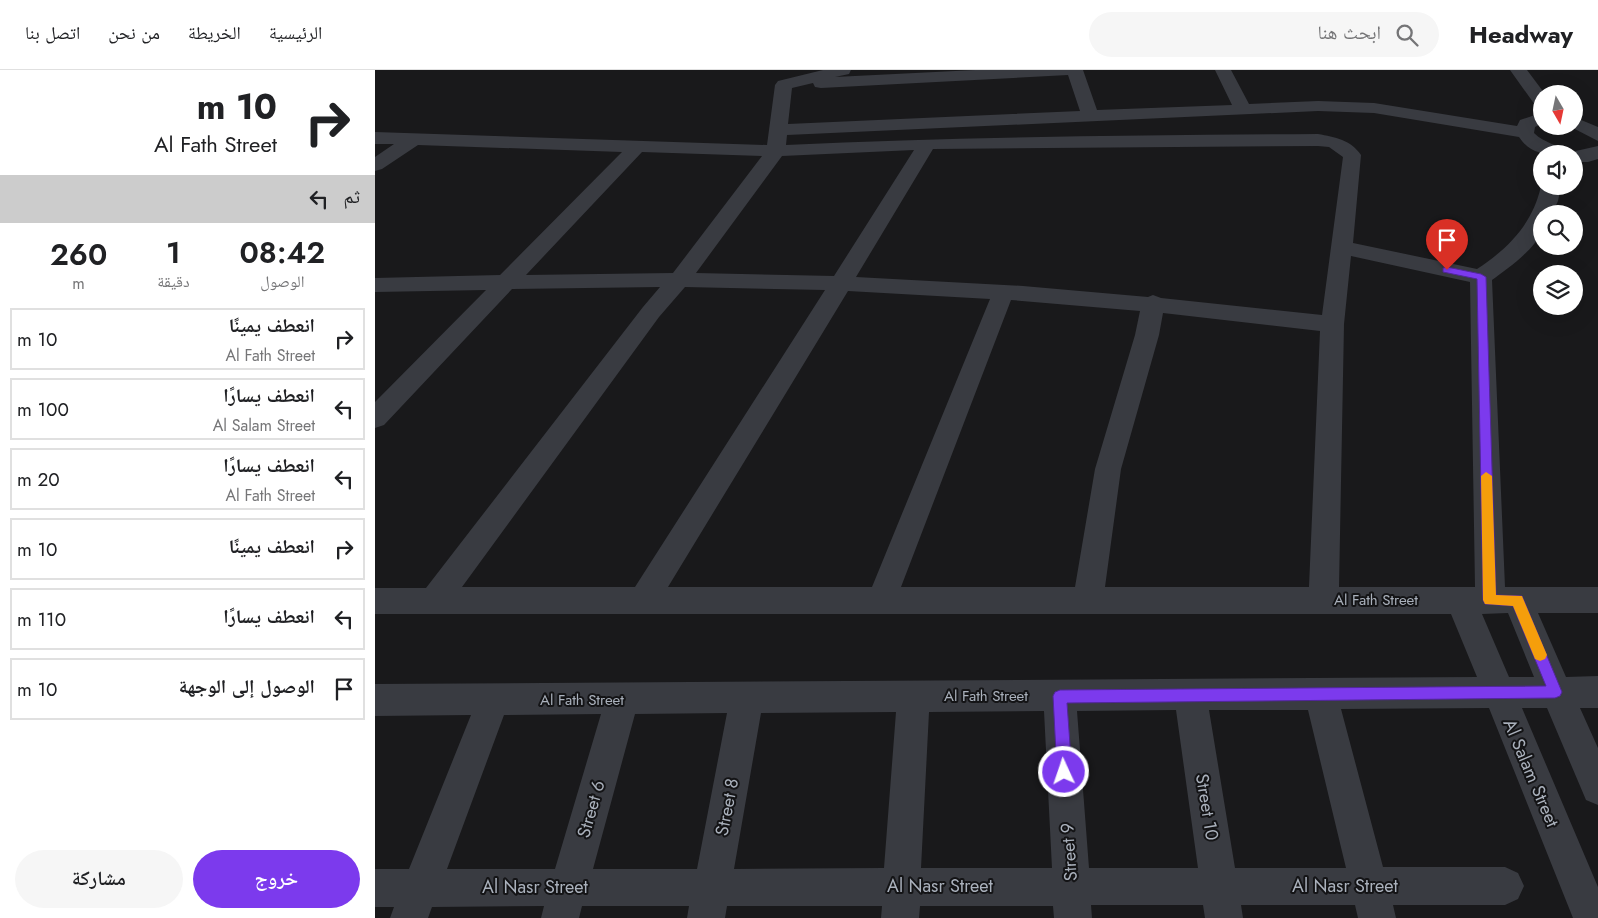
<!DOCTYPE html>
<html lang="ar">
<meta charset="utf-8">
<style>
body{margin:0;font-family:Jost,"Noto Naskh Arabic",sans-serif;background:#f6f6f6;color:#202124;direction:rtl;height:100vh;display:flex;flex-direction:column;font-size:19px;white-space:nowrap}
*{box-sizing:border-box;margin:0}
p{font-size:16px;color:#757577}
.icon{flex:none;width:28px;height:28px;fill:none;stroke:currentColor;stroke-width:2;stroke-linecap:round;stroke-linejoin:round}
.map{position:relative;flex:1;overflow:hidden;direction:ltr}
.side{display:flex;flex-direction:column;background:#fff;width:375px}
.side>*{flex:none}
.top-card{background:#fff;color:#202124;overflow:hidden}
.needle{width:32px;rotate:171deg}
.buttons{position:absolute;left:1158px;top:15px;display:grid;gap:10px}
.buttons a{display:grid;place-items:center;width:50px;height:50px;border-radius:50%;background:#fff;box-shadow:0 5px 20px #0002;font-size:25px}
.pin{position:absolute;display:grid;place-items:center;width:42px;height:42px;color:#fff;margin:-51px -21px;border-radius:50% 50% 50% 0;rotate:-45deg;box-shadow:0 0 5px #0007}
.pin .icon{rotate:45deg}
.me{position:absolute;width:55px;margin:-28px;rotate:357deg;stroke-linejoin:round;filter:drop-shadow(0 0 4px #0008)}
.turn{display:flex;align-items:center;gap:18px;height:105px;padding:0 15px;font-size:22px}
.turn .icon{width:65px;height:65px;stroke-width:2.5}
.turn b{display:block;font-size:35px;line-height:42px}
.then{display:flex;align-items:center;height:48px;padding:0 15px;background:#0003;gap:10px;font-size:19px}
.eta{display:flex;justify-content:space-evenly;align-items:center;height:85px;text-align:center}
.eta b{font-size:30px;font-weight:600;line-height:35px}
.button{display:flex;gap:10px;margin-top:auto;padding:10px 15px}
.button a{flex:1;height:58px;border-radius:30px;background:#7c3aed;color:#fff;font-size:20px;font-weight:600;line-height:58px;text-align:center}
.button a+a{background:#f6f6f6;color:#202124}
ul{padding:0;list-style:none}
li{display:flex;align-items:center;gap:15px;height:62px;margin:0 10px 8px;padding:0 5px;border:2px solid #e0e0e0;border-radius:0px}
li div{flex:1}
li b{display:block;font-size:19px}
li em{font-style:normal}
header{display:flex;align-items:center;gap:30px;box-sizing:border-box;height:70px;padding:0 25px;background:#fff;border-bottom:1px solid #e0e0e0}
header strong{font-size:24px}
nav{display:flex;gap:28px;margin-inline-start:auto;font-size:18px}
.search{width:350px;height:45px;background:#f6f6f6;display:flex;align-items:center;gap:12px;box-sizing:border-box;padding:0 18px;border-radius:28px;color:#757577;font-size:19px}
main{display:flex;flex:1;min-height:0}
.map>svg:first-child{display:block}
.lines{fill:none;stroke-linecap:round;stroke-linejoin:round}
.minor{fill:#393b41;fill-rule:evenodd}
.route{fill:#7c3aed;stroke:#51269a}
.slow{fill:#f59e0b}
.labels{text-anchor:middle;dominant-baseline:central;stroke-width:4;stroke-linejoin:round;paint-order:stroke}
.street-label{font-size:15px;fill:#aab1bc;stroke:#141416}
.near-street-label{font-size:18px;fill:#aab1bc;stroke:#141416}
</style>
<header>
<strong>Headway</strong>
<div class="search"><svg class="icon" aria-label="search" viewBox="0 0 24 24"><circle cx="10" cy="10" r="6"/><path d="M15 15l6 6"/></svg>ابحث هنا</div>
<nav><a>الرئيسية</a><a>الخريطة</a><a>من نحن</a><a>اتصل بنا</a></nav>
</header>
<main>
<div class="map">
<svg width="1223" height="848" viewBox="0 0 1223 848">
<rect width="100%" height="100%" fill="#19191b"/>
<g class="lines">
<g class="minor">
<path d="M448,0h28l-2,4 -14,3 140,-7h108l14,40 135,-5 -17,-35h16l18,34 69,-3 56,2 143,23 3,-6 21,-7v11l-6,3 -1,6c10,10 25,12 33,20l31,-7v13l-10,3h-14v-8c-22,0 -41,4 -55,-17l-145,-24 -56,-2 -531,24 -1,10c177,-8 354,-10 532,-11 17,3 33,6 43,21l-8,88 124,26c32,-21 56,-46 64,-83h20l-3,15 -6,13h-11c0,6 2,14 0,19 -8,18 -34,36 -49,47l13,307h93v26h-60l28,64 32,-1v32h-18l18,40v57l-12,-5 -39,-92h-25l76,179v31h-25l-84,-210 -148,1 42,158h122l13,6 6,13 -6,13 -13,6h-112l3,13h-38l-3,-13h-114l2,13h-38l-2,-13h-112l1,13h-38l-1,-12h-133l-1,12h-38l1,-12h-155l-2,12h-38l2,-12h-107l-3,12h-38l3,-12 -112,1 -4,11h-38l4,-11h-19v-38h34l62,-154 -96,1v-32l1102,-7 -26,-63h-1076v-26h51l217,-281 17,-20 -148,2 -128,136 -9,3v-26l111,-112 -111,2v-14l125,-3 122,-123 -204,-7 -36,24 -7,2v-14l19,-13h-19v-12l392,13 8,-60 3,-4zM693,5l12,36 -292,13 4,-36 21,-5 2,4 6,1zM943,76l11,1 14,10 -21,158 -161,-17 -8,-3 -5,2 -125,-11 -167,-9 77,-128zM539,80l-80,126 -138,-3 86,-117zM267,82l120,4 -89,117 -147,2zM976,186l119,26 5,305h-136l5,-263zM310,217l140,3 -190,297h-173l197,-270zM473,221l142,8 -118,288h-204zM636,230l129,11 -5,24 -40,134 -20,118h-174zM788,243l157,18 -11,256h-204l16,-118 38,-134zM1133,543l26,64h-25l-27,-63zM801,640l22,158h-109l-12,-157zM834,640h99l38,158h-111zM669,641l8,157h-131l8,-156zM521,642l-12,156 -150,1 27,-156zM352,643l-30,156h-104l42,-155zM226,644l-46,155h-108l57,-154z"/>
<polygon points="1135,0 1152,0 1170,24 1166,24 1166,36 1160,35"/>
<polygon points="1199,47 1223,57 1223,71 1194,56 1199,56"/>
</g>
</g>
<polygon class="route" points="1072,197 1106,204 1111,207 1121,525 1147,526 1187,622 1185,626 1180,628 692,633 697,702 694,707 689,709 684,707 682,702 678,626 680,622 685,620 1171,616 1138,536 1110,534 1108,530 1102,209 1068,202 1068,198"/>
<polygon class="slow" points="1111,402 1117,406 1121,525 1147,526 1172,585 1170,589 1165,591 1160,589 1138,536 1110,534 1108,530 1106,406"/>
<g class="labels">
<g class="street-label">
<text x="1001" y="530">Al Fath Street</text>
<text x="611" y="626">Al Fath Street</text>
<text x="207" y="630">Al Fath Street</text>
</g>
<g class="near-street-label">
<text transform="translate(1156 703) rotate(67)">Al Salam Street</text>
<text transform="translate(352 737) rotate(-79)">Street 8</text>
<text transform="translate(832 737) rotate(81)">Street 10</text>
<text transform="translate(216 739) rotate(-74)">Street 6</text>
<text transform="translate(694 782) rotate(-94)">Street 9</text>
<text x="565" y="816">Al Nasr Street</text>
<text x="970" y="816">Al Nasr Street</text>
<text x="160" y="817">Al Nasr Street</text>
</g>
</g>
</svg>
<div class="buttons">
<a><svg class="needle" viewBox="-14 -14 28 28"><path d="M0-13l5 13h-10z" fill="#e53935"/><path d="M0 13l5-13h-10z" fill="#757577"/></svg></a>
<a><svg class="icon" aria-label="sound" viewBox="0 0 24 24"><path d="M4 9h4l5-4v14l-5-4H4zM17 9q2 3 0 6"/></svg></a>
<a><svg class="icon" aria-label="search" viewBox="0 0 24 24"><circle cx="10" cy="10" r="6"/><path d="M15 15l6 6"/></svg></a>
<a><svg class="icon" aria-label="layers" viewBox="0 0 24 24"><path d="M12 4l9 5-9 5-9-5zM3 14l9 5 9-5"/></svg></a>
</div>
<div class="pin" style="left:1072px;top:200px;background:#d93025"><svg class="icon" aria-label="arrive" viewBox="0 0 24 24"><path d="M6 21V4h12l-3 4 3 4H6"/></svg></div>
<svg class="me" style="left:689px;top:702px" viewBox="-20 -20 40 40"><circle r="17" fill="#7c3aed" stroke="#fff" stroke-width="3"/><path d="M0-11L8 9 0 5-8 9z" fill="#fff"/></svg>
</div>
<section class="side">
<div class="top-card">
<div class="turn"><svg class="icon" aria-label="right" viewBox="0 0 24 24"><path d="M7 20v-9h11M14 6l5 5-5 5"/></svg><div><b>10 m</b>Al Fath Street</div></div>
<div class="then">ثم<svg class="icon" aria-label="left" viewBox="0 0 24 24"><path d="M17 20v-9H6M10 6l-5 5 5 5"/></svg></div>
</div>
<div class="eta">
<div><b>08:42</b><p>الوصول</p></div>
<div><b>1</b><p>دقيقة</p></div>
<div><b>260</b><p>m</p></div>
</div>
<ul>
<li><svg class="icon" aria-label="right" viewBox="0 0 24 24"><path d="M7 20v-9h11M14 6l5 5-5 5"/></svg><div><b>انعطف يمينًا</b><p>Al Fath Street</p></div><em>10 m</em></li>
<li><svg class="icon" aria-label="left" viewBox="0 0 24 24"><path d="M17 20v-9H6M10 6l-5 5 5 5"/></svg><div><b>انعطف يسارًا</b><p>Al Salam Street</p></div><em>100 m</em></li>
<li><svg class="icon" aria-label="left" viewBox="0 0 24 24"><path d="M17 20v-9H6M10 6l-5 5 5 5"/></svg><div><b>انعطف يسارًا</b><p>Al Fath Street</p></div><em>20 m</em></li>
<li><svg class="icon" aria-label="right" viewBox="0 0 24 24"><path d="M7 20v-9h11M14 6l5 5-5 5"/></svg><div><b>انعطف يمينًا</b></div><em>10 m</em></li>
<li><svg class="icon" aria-label="left" viewBox="0 0 24 24"><path d="M17 20v-9H6M10 6l-5 5 5 5"/></svg><div><b>انعطف يسارًا</b></div><em>110 m</em></li>
<li><svg class="icon" aria-label="arrive" viewBox="0 0 24 24"><path d="M6 21V4h12l-3 4 3 4H6"/></svg><div><b>الوصول إلى الوجهة</b></div><em>10 m</em></li>
</ul>
<div class="button"><a>خروج</a><a>مشاركة</a></div>
</section>
</main>
